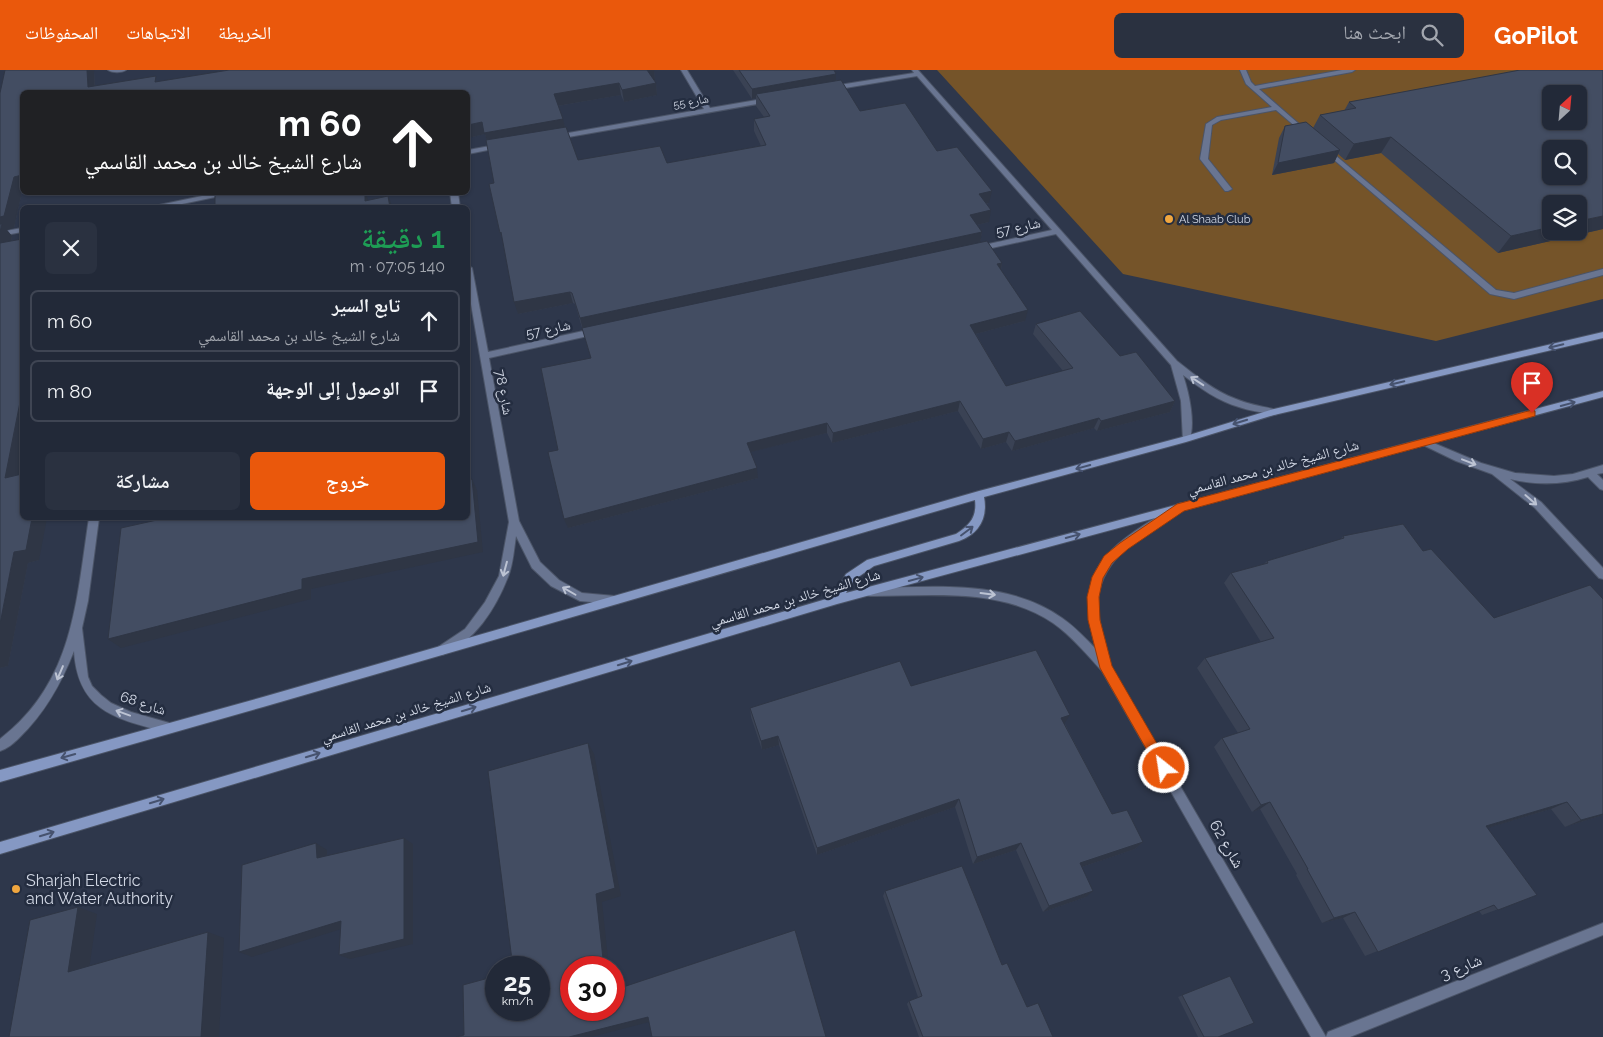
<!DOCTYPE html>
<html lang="ar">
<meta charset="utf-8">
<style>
body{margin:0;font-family:Raleway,"Noto Naskh Arabic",sans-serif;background:#2a3140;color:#f1f3f6;direction:rtl;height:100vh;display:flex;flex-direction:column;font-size:19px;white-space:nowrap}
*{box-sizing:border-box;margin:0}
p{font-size:16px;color:#a2a6ae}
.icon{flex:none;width:28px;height:28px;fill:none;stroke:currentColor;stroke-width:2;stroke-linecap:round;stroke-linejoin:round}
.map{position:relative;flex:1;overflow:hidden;direction:ltr}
.sheet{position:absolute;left:20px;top:135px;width:450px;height:315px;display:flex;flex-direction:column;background:#222938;border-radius:8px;box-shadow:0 1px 4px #0004,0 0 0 1px #3f4553;direction:rtl}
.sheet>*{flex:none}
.top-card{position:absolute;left:20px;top:20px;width:450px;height:105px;border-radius:8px;box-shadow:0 1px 4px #0004,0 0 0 1px #3f4553;direction:rtl;background:#202124;color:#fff;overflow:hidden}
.needle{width:32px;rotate:26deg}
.tools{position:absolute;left:1542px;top:15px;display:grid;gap:10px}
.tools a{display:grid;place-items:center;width:45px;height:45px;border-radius:8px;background:#222938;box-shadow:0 1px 4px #0004,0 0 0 1px #3f4553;font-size:25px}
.speed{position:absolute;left:485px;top:886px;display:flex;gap:10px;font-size:25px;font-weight:700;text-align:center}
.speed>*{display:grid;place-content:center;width:65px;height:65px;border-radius:50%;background:#222938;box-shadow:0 1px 4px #0004,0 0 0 1px #3f4553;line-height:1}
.speed small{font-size:12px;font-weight:400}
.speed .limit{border:8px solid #d22;background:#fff;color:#111}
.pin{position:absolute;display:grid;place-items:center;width:42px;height:42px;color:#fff;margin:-51px -21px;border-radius:50% 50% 50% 0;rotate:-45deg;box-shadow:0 0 5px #0007}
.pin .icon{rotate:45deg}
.me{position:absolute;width:55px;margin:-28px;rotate:330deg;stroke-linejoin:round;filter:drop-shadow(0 0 4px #0008)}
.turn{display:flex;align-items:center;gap:18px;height:105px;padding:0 25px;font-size:22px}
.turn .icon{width:65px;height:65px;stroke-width:2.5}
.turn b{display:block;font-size:35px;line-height:42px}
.round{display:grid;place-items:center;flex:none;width:52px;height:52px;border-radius:8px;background:#2a3140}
.overview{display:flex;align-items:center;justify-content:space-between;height:85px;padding:0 25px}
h1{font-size:30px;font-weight:600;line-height:38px;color:#1e9e55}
.action{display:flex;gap:10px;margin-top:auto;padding:10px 25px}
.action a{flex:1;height:58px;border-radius:8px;background:#ea580c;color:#fff;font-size:20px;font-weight:600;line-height:58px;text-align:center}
.action a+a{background:#2a3140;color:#f1f3f6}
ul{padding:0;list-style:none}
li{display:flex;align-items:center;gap:15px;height:62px;margin:0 10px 8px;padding:0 15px;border:2px solid #3f4553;border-radius:8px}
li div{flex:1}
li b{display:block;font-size:19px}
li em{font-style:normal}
header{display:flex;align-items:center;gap:30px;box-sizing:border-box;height:70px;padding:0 25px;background:#ea580c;color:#fff}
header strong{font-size:24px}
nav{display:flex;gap:28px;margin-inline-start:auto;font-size:18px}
.search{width:350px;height:45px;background:#2a3140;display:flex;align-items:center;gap:12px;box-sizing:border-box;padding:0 18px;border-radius:8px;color:#a2a6ae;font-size:19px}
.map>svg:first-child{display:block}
.green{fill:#755429;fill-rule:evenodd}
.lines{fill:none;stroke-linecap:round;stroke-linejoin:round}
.service-casing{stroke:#4b5467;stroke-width:2}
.minor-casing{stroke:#4b5467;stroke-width:2}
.secondary-casing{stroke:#4b5467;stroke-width:2}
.service{fill:#697591;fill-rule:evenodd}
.minor{fill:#697591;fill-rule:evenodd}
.secondary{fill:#8598c3;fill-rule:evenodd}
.wall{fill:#3a4254}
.shaded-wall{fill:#2f3645}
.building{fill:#434d62;stroke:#2f3645;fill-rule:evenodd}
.oneway{stroke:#46526e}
.oneway2{stroke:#bcc3d3}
.route{fill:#ea580c;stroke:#983908}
.poi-dot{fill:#f0a63f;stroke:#242d40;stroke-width:2}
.labels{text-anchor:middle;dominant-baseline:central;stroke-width:5;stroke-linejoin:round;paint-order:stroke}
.far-street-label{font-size:11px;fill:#d1d7e4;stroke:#242d40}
.far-poi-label{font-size:11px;fill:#d1d7e4;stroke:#242d40;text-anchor:start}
.street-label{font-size:14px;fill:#d1d7e4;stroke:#242d40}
.near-street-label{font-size:16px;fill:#d1d7e4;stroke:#242d40}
.near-poi-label{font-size:16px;fill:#d1d7e4;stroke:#242d40;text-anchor:start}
</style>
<header>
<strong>GoPilot</strong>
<div class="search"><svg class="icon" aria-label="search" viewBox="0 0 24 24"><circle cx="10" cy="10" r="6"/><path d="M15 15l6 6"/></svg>ابحث هنا</div>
<nav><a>الخريطة</a><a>الاتجاهات</a><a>المحفوظات</a></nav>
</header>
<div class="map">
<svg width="1603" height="967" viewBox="0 0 1603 967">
<rect width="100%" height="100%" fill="#2e374b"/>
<path class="green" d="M937,0h666v229l-167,42 -313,-67zM1551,24h28v27h-28zM1551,79h28v27h-28zM1551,134h28v27h-28z"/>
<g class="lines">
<g class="service-casing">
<g id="service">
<polygon points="1240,0 1246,0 1251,12 1255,16 1342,0 1355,0 1352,2 1259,19 1307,61 1307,63 1303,63 1276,40 1221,50 1212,55 1208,89 1232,119 1228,121 1225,121 1200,89 1206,54 1217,47 1272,37 1246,14"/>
<polygon points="1325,80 1329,80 1496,220 1514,223 1603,199 1603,205 1514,229 1490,224 1325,82"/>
<path d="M1424,369l57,24 34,10 39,3 19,-2 30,-9v8l-6,1 6,6v10l-3,-1 -12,-12c-25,8 -53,8 -78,2l31,23 62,66v11l-4,-1 -64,-70 -43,-34 -36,-13 -35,-17 -2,-2z"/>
</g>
</g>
<g class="minor-casing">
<g id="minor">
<path d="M108,0h18c-4,3 -14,3 -18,0z"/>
<polygon points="681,0 687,0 710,38 769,28 772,30 769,32 557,69 554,67 557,65 704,39"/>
<path d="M912,0h6l259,291c18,14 37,30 59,38 13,6 27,7 41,11l1,2 -1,2 -3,1c-12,-3 -24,-4 -35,-8 -21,-6 -39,-19 -56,-32 6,18 13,49 6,66h-6l-2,-40 -10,-36 -115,-131 -78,17h-3v-4l77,-17 -135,-154 -84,14 -3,-2 3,-2 81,-13z"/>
<polygon points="501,74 504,76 503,77 468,84 468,80"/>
<polygon points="221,122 239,122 163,138 145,138"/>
<polygon points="450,122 458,122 460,138 452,138"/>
<polygon points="22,158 22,162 0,166 0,162"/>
<path d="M468,195l4,3 16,84 109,-24 4,3 -4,3 -108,24 30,163 21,41 19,18 23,13 33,3 4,1 1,3 -1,3 -4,1 -35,-3 -29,-15 -19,-18 -16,-32c-2,13 -3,29 -8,41 -12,31 -34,66 -66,78l-4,-2 -1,-3 1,-3 27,-18 20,-27 14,-26 10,-54 -41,-235z"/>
<path d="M1181,433l5,4 -2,3c-36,23 -88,47 -86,97 1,21 8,40 13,60l215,370h-15l-209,-366c-15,-16 -30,-35 -49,-48 -53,-36 -122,-27 -183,-27l-4,-1 -1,-3 1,-3 4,-1c64,-1 137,-9 192,30 13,9 23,20 34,31 -17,-62 -6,-89 48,-124 12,-7 24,-17 37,-22z"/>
<path d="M89,448h10l-11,83 -6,27 6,49 4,9 9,9 10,8 20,9 42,12 2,4 -2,4 -4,1c-51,-14 -91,-20 -95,-82 -13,33 -29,62 -55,87 -5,5 -12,11 -19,13v-12c74,-57 76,-137 89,-221z"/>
<polygon points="1603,853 1603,865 1350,967 1326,967 1328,962 1333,960"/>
</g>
</g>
<g class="secondary-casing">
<path id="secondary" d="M1603,262v6l-329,77 -88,27 -202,55c4,21 -5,37 -25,44l-85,25 -20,14 -8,13 757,-202v6l-766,207 -837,250v-12l833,-245 13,-23 21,-14 89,-26c14,-9 21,-17 19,-34l-712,207 -263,75v-12l263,-73 716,-206 207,-55 88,-27z"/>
</g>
<use href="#service" class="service"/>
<use href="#minor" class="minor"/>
<use href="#secondary" class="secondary"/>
</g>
<g class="wall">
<polygon points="5,0 94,0 95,16 159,12 229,0 654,0 655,10 654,11 656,13 657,25 624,32 621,25 558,36 565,57 578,90 667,93 761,76 754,61 754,49 764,47 756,36 756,28 752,29 733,0 834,0 836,4 836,10 860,41 937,81 989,133 986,134 989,152 977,155 982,162 980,172 1002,193 1001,200 1025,251 976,264 1006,316 1063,301 1033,264 1036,254 1120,286 1175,331 1170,342 1097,361 1094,358 1012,381 1006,372 981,379 958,341 832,373 827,363 750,382 758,408 568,458 558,380 591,288 575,234 573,233 518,244 487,70 485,64 468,68 468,22 22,22 22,122 14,158 7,160 12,166 11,171 22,169 22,394 20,405 39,490 28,493 8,596 0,598 0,23"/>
<polygon points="1349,32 1603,159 1498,183 1381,83 1345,90 1338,84 1334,93 1272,105 1279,68 1285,56 1313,58 1320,45 1344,41"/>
<polygon points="1343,466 1603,745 1565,757 1551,739 1487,758 1537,825 1482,845 1479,841 1365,886 1343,848 1322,853 1296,805 1297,804 1260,739 1252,742 1214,677 1222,668 1238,663 1197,598 1205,588 1261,572 1224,513 1231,503 1264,494 1267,491 1340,470"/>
<polygon points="911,616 1065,654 1112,744 1143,772 1135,779 1082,797 1086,827 1043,842 1016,780 973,794 955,737 817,785 779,675 762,680 751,647 750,638"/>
<polygon points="885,821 1002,895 1027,937 1053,967 919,967 907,934 909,931 918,927 883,826"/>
<polygon points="1230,906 1218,967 1198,967 1178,927"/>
</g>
<g class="shaded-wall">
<polygon points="87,0 94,0 95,22 88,17"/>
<polygon points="647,0 654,0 655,10 649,12"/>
<polygon points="836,4 836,14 756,24 756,28 752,29 752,19"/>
<polygon points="619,13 621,25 557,36 554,24"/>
<polygon points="656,13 657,25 624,32 622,20"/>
<polygon points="563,49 566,61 488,75 485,64 468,68 468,55 482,52"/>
<polygon points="1391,67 1381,83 1345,90 1354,74"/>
<polygon points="1340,80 1334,93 1272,105 1278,93"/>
<polygon points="22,105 22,122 14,158 7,160 12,166 8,185 0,176 0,147 14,107"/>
<polygon points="992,121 989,133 977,135 979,124"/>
<polygon points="365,122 370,134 365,131"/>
<polygon points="388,126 393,138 390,138"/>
<polygon points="991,140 989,152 968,157 970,145"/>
<polygon points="1603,146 1603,159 1498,183 1511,166 1551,157 1551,161 1579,161 1579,151"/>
<polygon points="982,162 980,174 583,260 580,248"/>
<polygon points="1002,193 1000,204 997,194"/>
<polygon points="570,222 573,233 518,244 514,232"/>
<polygon points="1028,240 1025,251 968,266 970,255"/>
<polygon points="22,322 22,394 18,419 5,408"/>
<polygon points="960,331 958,341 832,373 833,363"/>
<polygon points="1175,331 1170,342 1097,361 1101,351"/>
<polygon points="1099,348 1094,358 1012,381 1015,371"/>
<polygon points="827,353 827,363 747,383 747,373"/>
<polygon points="1009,362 1006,372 981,379 983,369"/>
<polygon points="757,398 758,408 568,458 564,449"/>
<polygon points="472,409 477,420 483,482 311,519 311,529 121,578 108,569 302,509"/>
<polygon points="32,448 47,448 39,490 28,493 8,596 0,598 0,554 14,482"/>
<polygon points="1070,645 1064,654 1061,648"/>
<polygon points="778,666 779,675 762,680 761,671"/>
<polygon points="588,673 594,684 621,826 602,832 609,898 604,898 596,824"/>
<polygon points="959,729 955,737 817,785 817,778"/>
<polygon points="1270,732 1260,739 1252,742 1261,735"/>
<polygon points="1567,732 1551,739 1471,763 1486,756"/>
<polygon points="1603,744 1603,745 1565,757 1581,750"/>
<polygon points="404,768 413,774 413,874 350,889 339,885"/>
<polygon points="1143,772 1135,779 1073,800 1080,793"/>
<polygon points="316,773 327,780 327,794 317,788"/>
<polygon points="1021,773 1016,780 973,794 977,787"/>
<polygon points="1093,821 1086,827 1043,842 1049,836"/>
<polygon points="78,837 97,844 88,907 68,902"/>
<polygon points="1355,842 1343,848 1322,853 1334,848"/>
<polygon points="341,851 351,856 252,887 239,882"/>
<polygon points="208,862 224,868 219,967 201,967"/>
<polygon points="648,947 653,951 591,967 569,967"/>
</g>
<g class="building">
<polygon points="5,0 87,0 88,17 156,6 155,12 229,0 647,0 656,13 622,20 619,13 554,24 563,49 484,63 482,52 468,55 468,22 22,22 22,105 14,107 4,146 0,147 0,23"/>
<polygon points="739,0 834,0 836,4 752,19"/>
<path d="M1520,0h83v146l-24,5v-17h-28v23l-40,9 -120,-99 -37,7 -34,-29 36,-7 -7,-6zM1551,24h28v27h-28zM1551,79h28v27h-28z"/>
<polygon points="841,10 860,41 905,33 937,81 957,77 992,121 979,124 991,140 970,145 982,162 580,248 572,223 570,222 514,232 501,162 500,163 489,114 494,113 486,70 566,57 578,90 660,76 667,93 766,75 754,49 770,46 756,24"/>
<polygon points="1306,52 1340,80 1278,93 1285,56"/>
<polygon points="215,122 355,122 355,124 365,122 365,131 388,126 390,138 215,138"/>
<polygon points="412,135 412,138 396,138"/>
<polygon points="0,154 2,154 0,162"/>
<polygon points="22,169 22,322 5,408 22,404 22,448 32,448 26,480 14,482 0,554 0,173"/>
<polygon points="987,171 1002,193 997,194 1028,240 970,255 1006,316 1073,298 1036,254 1080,241 1120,286 1136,282 1175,331 1101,351 1099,348 1015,371 1009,362 983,369 960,331 833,363 827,353 747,373 757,398 564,449 548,382 558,380 541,298 591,288 582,258"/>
<polygon points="472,409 478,472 302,509 302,519 108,569 121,458 166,448 468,448 468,410"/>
<polygon points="1403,454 1423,481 1431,479 1494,548 1590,515 1603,529 1603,744 1581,750 1567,732 1486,756 1537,825 1498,840 1494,835 1378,882 1355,842 1334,848 1307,799 1308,799 1270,732 1261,735 1222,668 1250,659 1205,588 1274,568 1231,503 1268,493 1267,491 1344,468 1343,466"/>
<polygon points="1036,580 1070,645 1061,648 1112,744 1127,740 1143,772 1080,793 1093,821 1049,836 1021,773 977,787 959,729 817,778 778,666 761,671 750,638 900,591 911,616"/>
<polygon points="588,673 615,818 596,824 604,898 571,898 571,940 614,940 614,920 795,860 826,967 652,967 648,947 569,967 456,967 464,965 463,915 496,906 496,940 539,940 539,898 513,898 488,701"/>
<polygon points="404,768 404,869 339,885 341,851 239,882 242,795 316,773 317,788"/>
<polygon points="962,796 1002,895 1007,893 1027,937 1038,933 1053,967 923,967 909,931 922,926 885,821"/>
<polygon points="78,837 68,902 208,862 201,967 9,967 30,850"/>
<polygon points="1230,906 1254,953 1218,967 1204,967 1182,925"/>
</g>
<defs><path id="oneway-shaft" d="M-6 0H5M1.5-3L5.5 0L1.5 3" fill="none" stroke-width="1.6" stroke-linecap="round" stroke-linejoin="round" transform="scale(1.25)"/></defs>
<g class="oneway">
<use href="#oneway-shaft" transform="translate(1556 276) rotate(167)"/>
<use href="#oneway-shaft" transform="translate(1397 313) rotate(167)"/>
<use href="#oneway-shaft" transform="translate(1568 334) rotate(-15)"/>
<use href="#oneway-shaft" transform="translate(1240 352) rotate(163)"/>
<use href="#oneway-shaft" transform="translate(1083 397) rotate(165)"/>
<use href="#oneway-shaft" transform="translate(967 461) rotate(-37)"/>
<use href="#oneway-shaft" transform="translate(1073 466) rotate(-15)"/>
<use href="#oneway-shaft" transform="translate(916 509) rotate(-15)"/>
<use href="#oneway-shaft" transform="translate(625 593) rotate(-17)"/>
<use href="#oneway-shaft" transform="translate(469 639) rotate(-17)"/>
<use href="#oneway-shaft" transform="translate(313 685) rotate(-17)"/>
<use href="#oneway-shaft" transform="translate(68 686) rotate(164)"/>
<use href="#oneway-shaft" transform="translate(157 731) rotate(-17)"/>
<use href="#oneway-shaft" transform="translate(47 764) rotate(-17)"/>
</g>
<g class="oneway2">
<use href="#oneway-shaft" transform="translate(1197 311) rotate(-147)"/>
<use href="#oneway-shaft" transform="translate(1469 392) rotate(21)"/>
<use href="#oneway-shaft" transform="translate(1531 430) rotate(41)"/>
<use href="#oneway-shaft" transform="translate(505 499) rotate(105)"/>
<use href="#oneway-shaft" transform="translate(569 521) rotate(-150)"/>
<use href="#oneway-shaft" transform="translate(988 524) rotate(7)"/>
<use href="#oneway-shaft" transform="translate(60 603) rotate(113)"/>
<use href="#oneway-shaft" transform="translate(123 643) rotate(-160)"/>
</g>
<polygon class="route" points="1532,340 1535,341 1535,346 1184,441 1128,479 1112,493 1103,508 1099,527 1100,550 1112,596 1171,698 1169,703 1164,705 1160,703 1100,598 1088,550 1087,527 1092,507 1104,486 1120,473 1177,434"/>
<g class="poi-dot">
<circle cx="1169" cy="149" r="5"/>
<circle cx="16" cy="819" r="5"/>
</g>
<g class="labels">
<g class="far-street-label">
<text transform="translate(691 32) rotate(-10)">شارع 55</text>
</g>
<g class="far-poi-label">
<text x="1179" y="149">Al Shaab Club</text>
</g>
<g class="street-label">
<text transform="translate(1018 157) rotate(-12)">شارع 57</text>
<text transform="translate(548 259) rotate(-12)">شارع 57</text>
<text transform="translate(504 322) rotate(79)">شارع 78</text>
<text transform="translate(1273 397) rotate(-15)">شارع الشيخ خالد بن محمد القاسمي</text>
<text transform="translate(795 528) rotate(-16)">شارع الشيخ خالد بن محمد القاسمي</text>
<text transform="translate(143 633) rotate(18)">شارع 68</text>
<text transform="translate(406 642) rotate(-17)">شارع الشيخ خالد بن محمد القاسمي</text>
</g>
<g class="near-street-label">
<text transform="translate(1227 774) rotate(60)">شارع 62</text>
<text transform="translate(1461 897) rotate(-22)">شارع 3</text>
</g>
<g class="near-poi-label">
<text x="26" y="810">Sharjah Electric<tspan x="26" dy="18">and Water Authority</tspan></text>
</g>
</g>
</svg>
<div class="tools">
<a><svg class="needle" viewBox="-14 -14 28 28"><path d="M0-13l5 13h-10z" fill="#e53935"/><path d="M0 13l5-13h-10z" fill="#a2a6ae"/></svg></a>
<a><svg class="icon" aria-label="search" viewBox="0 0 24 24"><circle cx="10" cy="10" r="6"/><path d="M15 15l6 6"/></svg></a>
<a><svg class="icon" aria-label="layers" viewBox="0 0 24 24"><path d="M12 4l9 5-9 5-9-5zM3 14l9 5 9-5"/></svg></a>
</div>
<div class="speed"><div>25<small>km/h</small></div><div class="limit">30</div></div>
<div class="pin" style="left:1532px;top:343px;background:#d93025"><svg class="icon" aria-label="arrive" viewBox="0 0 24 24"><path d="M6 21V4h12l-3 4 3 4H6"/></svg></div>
<svg class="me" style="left:1164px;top:698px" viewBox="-20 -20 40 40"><circle r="17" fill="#ea580c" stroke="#fff" stroke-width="3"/><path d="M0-11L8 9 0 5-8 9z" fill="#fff"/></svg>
<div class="top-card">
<div class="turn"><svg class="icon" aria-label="ahead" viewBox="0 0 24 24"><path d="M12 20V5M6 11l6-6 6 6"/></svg><div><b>60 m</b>شارع الشيخ خالد بن محمد القاسمي</div></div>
</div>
<section class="sheet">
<div class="overview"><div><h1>1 دقيقة</h1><p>140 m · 07:05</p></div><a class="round"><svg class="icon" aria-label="close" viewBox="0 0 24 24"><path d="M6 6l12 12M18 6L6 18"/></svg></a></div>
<ul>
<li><svg class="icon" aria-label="ahead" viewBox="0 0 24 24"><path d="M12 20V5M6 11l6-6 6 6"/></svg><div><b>تابع السير</b><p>شارع الشيخ خالد بن محمد القاسمي</p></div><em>60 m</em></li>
<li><svg class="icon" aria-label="arrive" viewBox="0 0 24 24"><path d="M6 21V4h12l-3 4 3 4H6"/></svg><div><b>الوصول إلى الوجهة</b></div><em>80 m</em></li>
</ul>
<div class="action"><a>خروج</a><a>مشاركة</a></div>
</section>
</div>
